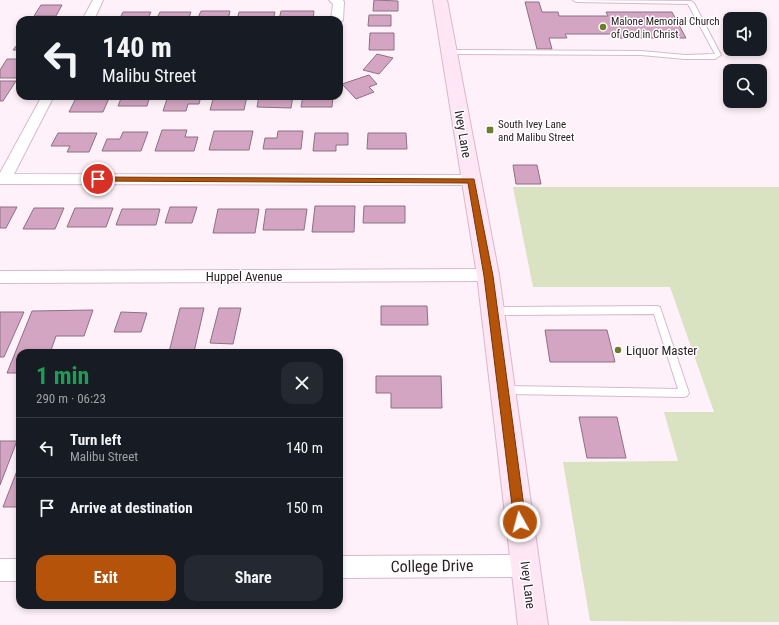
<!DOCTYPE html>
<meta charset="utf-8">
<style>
body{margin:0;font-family:"Roboto Condensed",sans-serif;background:#242831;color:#f1f3f6;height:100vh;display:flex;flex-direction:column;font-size:15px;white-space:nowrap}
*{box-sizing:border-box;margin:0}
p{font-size:13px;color:#9ea1a6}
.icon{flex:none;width:22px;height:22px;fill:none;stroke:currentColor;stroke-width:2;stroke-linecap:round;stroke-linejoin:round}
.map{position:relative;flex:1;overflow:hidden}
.drawer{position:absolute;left:16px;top:349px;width:327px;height:260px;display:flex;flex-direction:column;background:#171b24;border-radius:12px;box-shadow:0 2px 6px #0003}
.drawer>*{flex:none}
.banner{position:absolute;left:16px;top:16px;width:327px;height:84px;border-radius:12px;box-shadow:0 2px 6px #0003;background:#171b24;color:#f1f3f6;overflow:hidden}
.fabs{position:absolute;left:723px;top:12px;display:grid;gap:8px}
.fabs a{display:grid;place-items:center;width:44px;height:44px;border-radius:8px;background:#171b24;box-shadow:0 2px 6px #0003;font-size:20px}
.pin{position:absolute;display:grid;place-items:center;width:34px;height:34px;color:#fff;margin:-17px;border:2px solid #fff;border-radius:50%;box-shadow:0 1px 4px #0007}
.me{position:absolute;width:44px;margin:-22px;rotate:353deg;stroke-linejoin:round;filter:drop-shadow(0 0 3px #0008)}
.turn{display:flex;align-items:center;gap:14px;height:84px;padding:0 20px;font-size:18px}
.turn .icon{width:52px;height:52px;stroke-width:2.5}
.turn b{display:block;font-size:28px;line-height:34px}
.round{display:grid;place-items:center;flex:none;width:42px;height:42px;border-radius:12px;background:#242831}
.summary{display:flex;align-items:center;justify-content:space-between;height:68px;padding:0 20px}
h1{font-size:24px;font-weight:700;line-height:30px;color:#1e9e55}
.button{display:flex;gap:8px;margin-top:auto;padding:8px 20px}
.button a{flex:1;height:46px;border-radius:12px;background:#b45309;color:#fff;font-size:16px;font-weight:700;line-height:46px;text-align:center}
.button a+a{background:#242831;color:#f1f3f6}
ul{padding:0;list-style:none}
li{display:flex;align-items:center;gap:12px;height:60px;padding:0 20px;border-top:1px solid #363941}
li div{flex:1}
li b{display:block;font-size:15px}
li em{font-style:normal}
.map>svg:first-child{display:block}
.green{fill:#d9e2c1}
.building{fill:#d3a5c2;stroke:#8e7082}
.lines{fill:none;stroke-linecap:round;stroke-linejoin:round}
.lane-casing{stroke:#d8b8cc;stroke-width:2}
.street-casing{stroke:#d8b8cc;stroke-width:2}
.secondary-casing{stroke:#d8b8cc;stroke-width:2}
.lane{fill:#fff;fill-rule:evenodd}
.street{fill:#fff;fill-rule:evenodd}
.secondary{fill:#fee6f5;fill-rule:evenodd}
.route{fill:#b45309;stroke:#753606}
.poi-dot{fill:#6e7d2b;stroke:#fff;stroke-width:1.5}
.labels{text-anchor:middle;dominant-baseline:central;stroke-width:3;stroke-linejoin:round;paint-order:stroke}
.far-poi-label{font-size:11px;fill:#2d2128;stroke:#fff;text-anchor:start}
.street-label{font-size:13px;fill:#2d2128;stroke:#fff}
.poi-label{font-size:13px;fill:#2d2128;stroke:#fff;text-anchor:start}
.near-street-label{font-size:16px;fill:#2d2128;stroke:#fff}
</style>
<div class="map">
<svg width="779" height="625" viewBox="0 0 779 625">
<rect width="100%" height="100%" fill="#fff1f9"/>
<polygon class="green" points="513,187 779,187 779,622 590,621 563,462 678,461 664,412 714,412 670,287 533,287"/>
<g class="building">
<polygon points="374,0 398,1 398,11 373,11"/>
<polygon points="525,2 539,2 542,12 558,12 559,16 608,16 606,12 672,12 686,38 617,38 615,34 565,34 567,38 549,38 552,49 537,49"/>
<polygon points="41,5 62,5 56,16 34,16"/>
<polygon points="201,11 230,11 228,20 197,20"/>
<polygon points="281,11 314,11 313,20 279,20"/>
<polygon points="123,12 151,12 147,20 119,20"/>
<polygon points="160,12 191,12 188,20 156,20"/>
<polygon points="239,12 275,12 273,20 237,20"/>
<polygon points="369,15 391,15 391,26 368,26"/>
<polygon points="370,33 394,33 394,50 369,50"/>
<polygon points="20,41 20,55 17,55 20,50 13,50"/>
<polygon points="377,54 393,58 379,74 363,70"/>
<polygon points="7,59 20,59 20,74 18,78 0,78 0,70"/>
<polygon points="369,75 377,84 369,87 374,92 356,99 342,84"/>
<polygon points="0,81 16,81 3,101 0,101"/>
<polygon points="88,96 110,96 103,112 69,112 76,98 87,98"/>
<polygon points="122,96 150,96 147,106 118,106"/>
<polygon points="168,96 201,96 199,104 188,104 186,111 163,111"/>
<polygon points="214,96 247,96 244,110 210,110"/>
<polygon points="259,96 293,96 291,108 257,107"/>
<polygon points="303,96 333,96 332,107 301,107"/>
<polygon points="162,130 187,130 185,137 198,137 194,151 155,151"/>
<polygon points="214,131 253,131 249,150 209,150"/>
<polygon points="278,131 303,131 301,149 263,149 265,138 277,138"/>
<polygon points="123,132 148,132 141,151 102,151 107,139 120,139"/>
<polygon points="58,133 97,133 89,152 67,152 70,146 51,146"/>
<polygon points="315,133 348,133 348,145 336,145 336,151 313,151"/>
<polygon points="368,133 406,133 407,149 367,149"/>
<polygon points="513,165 537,165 541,184 516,184"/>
<polygon points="315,206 355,206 354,232 312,232"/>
<polygon points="364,206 405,206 405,223 363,223"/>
<polygon points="0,207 17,207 6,228 0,228"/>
<polygon points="170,207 197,207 192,223 165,223"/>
<polygon points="34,208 64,208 55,229 23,229"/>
<polygon points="75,208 113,208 106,227 67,227"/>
<polygon points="122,209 160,209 156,225 116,225"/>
<polygon points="218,209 259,209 255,233 213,233"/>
<polygon points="266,209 307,209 304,230 263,230"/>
<polygon points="381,306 427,306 428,325 381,325"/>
<polygon points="180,308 204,308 194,352 169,352"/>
<polygon points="219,308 241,308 233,344 210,343"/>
<polygon points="93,310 84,336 56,336 50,353 20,353 20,373 7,373 32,311"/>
<polygon points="0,312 24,312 4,357 0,357"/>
<polygon points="121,312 147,313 141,332 114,332"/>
<polygon points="545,330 607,330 615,362 550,362"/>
<polygon points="376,376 441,376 442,408 391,408 391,393 376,393"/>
<polygon points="579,417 617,417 626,458 587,458"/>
<polygon points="0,441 17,441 0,485"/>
<polygon points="20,463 20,507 3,507"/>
</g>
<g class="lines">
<g class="lane-casing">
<g id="lane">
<polygon points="573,0 691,1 694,3 721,55 715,59 685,59 641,55 448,54 445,52 448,50 641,51 685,55 715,54 688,4 576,2"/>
<polygon points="657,306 660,307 661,310 689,393 687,396 684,397 504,394 501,393 499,390 501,387 504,386 678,389 654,314 493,315 490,314 489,311 490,308 493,307"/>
</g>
</g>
<g class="street-casing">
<g id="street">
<polygon points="93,0 103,0 94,20 82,20"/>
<polygon points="329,0 343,0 344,2 343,20 341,22 339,23 339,20 331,20 333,4"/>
<polygon points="42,96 54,96 14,174 471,175 476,177 478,180 476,183 471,185 0,184 0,173"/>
<polygon points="488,269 494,271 496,275 494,279 488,281 0,283 0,271"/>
<polygon points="526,555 534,558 537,566 534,574 526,577 339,578 339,556"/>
<rect x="0" y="559" width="20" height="22"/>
</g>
</g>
<g class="secondary-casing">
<polygon id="secondary" points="433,0 447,0 499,275 548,625 518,625 477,275"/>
</g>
<use href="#lane" class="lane"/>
<use href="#street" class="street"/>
<use href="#secondary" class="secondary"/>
</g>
<polygon class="route" points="98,177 474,179 493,276 526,522 524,526 520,527 516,526 514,522 484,276 468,183 95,181 95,178"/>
<g class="poi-dot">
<circle cx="603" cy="27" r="4"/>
<rect x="486" y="126" width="8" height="8" rx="2"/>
<circle cx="618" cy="350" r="4"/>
</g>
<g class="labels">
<g class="far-poi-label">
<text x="611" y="21">Malone Memorial Church<tspan x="611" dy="13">of God in Christ</tspan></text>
<text x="498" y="124">South Ivey Lane<tspan x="498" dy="13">and Malibu Street</tspan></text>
</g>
<g class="street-label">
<text transform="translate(463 134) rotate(80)">Ivey Lane</text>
<text x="244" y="276">Huppel Avenue</text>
<text transform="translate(528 585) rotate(83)">Ivey Lane</text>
</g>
<g class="poi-label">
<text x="626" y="350">Liquor Master</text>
</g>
<g class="near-street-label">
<text transform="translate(432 566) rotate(-1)">College Drive</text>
</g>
</g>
</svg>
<div class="fabs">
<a><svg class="icon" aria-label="sound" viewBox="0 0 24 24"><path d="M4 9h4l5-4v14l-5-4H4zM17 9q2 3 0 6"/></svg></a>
<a><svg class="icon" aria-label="search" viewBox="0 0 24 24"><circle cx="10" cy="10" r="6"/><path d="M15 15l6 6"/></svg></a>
</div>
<div class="pin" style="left:98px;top:179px;background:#d93025"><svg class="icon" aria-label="arrive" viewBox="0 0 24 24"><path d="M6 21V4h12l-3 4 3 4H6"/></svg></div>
<svg class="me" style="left:520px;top:522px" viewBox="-20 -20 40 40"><circle r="17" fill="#b45309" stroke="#fff" stroke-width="3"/><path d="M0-11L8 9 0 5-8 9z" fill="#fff"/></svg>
<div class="banner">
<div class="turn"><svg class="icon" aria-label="left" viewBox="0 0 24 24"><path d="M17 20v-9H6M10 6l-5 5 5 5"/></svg><div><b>140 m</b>Malibu Street</div></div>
</div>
<section class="drawer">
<div class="summary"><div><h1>1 min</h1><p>290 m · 06:23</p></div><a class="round"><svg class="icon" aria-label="close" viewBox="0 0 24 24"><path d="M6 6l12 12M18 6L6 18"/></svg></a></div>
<ul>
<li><svg class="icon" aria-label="left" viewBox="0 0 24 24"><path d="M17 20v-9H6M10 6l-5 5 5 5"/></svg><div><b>Turn left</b><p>Malibu Street</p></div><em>140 m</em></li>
<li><svg class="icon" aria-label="arrive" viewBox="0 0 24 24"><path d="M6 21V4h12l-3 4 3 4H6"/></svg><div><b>Arrive at destination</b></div><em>150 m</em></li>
</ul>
<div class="button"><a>Exit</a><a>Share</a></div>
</section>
</div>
